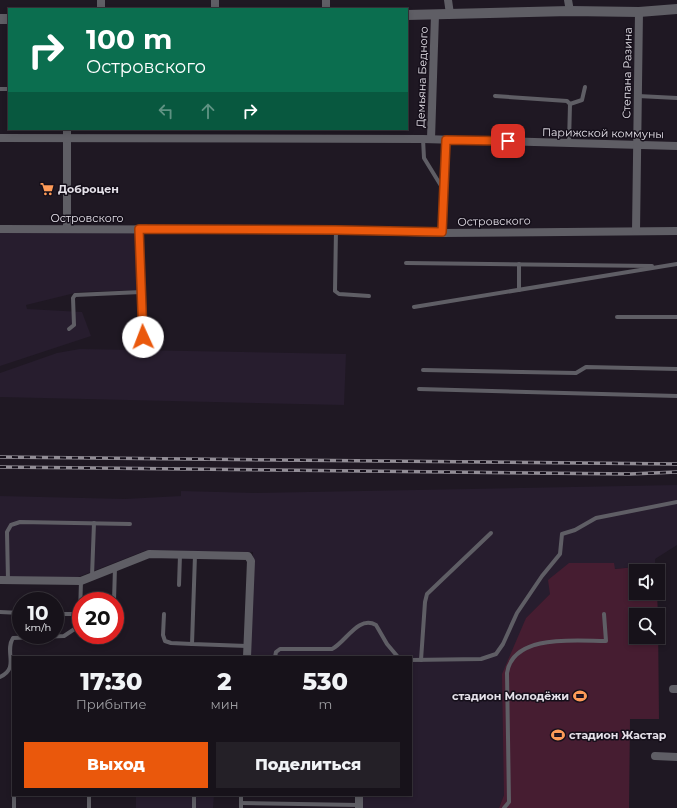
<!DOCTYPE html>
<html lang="ru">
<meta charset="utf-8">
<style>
body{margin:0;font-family:Montserrat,sans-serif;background:#242027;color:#f1f3f6;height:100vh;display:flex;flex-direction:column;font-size:15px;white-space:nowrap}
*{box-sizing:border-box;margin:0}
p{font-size:13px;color:#9e9ea2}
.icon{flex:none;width:22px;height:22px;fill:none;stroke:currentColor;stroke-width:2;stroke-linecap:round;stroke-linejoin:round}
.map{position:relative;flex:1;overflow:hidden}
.panel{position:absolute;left:12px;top:656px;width:400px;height:140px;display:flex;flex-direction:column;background:#17121a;border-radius:0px;box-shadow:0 2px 6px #0003,0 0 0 1px #363239}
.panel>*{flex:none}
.top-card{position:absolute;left:8px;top:8px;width:400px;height:122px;border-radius:0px;box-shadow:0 2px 6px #0003,0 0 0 1px #363239;background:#0b6e4f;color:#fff;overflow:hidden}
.tools{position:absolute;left:629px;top:564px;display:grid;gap:8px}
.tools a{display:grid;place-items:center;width:36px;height:36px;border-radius:0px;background:#17121a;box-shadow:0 2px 6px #0003,0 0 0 1px #363239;font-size:20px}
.speed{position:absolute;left:12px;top:592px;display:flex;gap:8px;font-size:20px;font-weight:700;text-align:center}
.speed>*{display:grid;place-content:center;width:52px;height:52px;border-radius:50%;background:#17121a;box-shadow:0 2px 6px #0003,0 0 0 1px #363239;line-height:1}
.speed small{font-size:10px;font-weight:400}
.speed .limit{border:6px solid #d22;background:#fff;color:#111}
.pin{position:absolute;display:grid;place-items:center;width:34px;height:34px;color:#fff;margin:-17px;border-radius:8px;box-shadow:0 2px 6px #0006}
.me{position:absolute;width:44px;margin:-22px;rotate:358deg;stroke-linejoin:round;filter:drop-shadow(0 0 3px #0008)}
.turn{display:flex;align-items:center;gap:14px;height:84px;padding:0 12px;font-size:18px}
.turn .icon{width:52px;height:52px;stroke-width:2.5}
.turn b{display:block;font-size:28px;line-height:34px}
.lanes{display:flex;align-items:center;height:38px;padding:0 12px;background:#0003;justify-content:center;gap:20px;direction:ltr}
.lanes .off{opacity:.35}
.eta{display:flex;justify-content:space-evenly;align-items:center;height:68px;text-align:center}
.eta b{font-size:24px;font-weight:800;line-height:28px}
.cta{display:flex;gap:8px;margin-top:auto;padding:8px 12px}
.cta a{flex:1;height:46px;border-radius:0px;background:#ea580c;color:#fff;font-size:16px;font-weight:800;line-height:46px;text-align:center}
.cta a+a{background:#242027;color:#f1f3f6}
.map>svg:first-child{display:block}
.built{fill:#271d2e}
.green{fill:#461d31}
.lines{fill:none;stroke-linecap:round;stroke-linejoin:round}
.service{stroke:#5f5e65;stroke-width:4}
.minor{stroke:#5f5e65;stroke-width:8}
.tertiary{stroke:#5f5e65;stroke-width:10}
.rail-casing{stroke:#928d96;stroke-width:3.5}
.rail{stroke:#150f1a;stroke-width:2;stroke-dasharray:6;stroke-linecap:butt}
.route-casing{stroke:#983908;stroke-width:10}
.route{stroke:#ea580c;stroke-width:7}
.labels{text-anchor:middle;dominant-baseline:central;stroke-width:3;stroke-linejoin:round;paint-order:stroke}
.street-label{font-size:11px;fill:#e5e1e9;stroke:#150f1a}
.poi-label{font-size:11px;font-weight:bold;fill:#e5e1e9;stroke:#150f1a;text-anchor:start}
</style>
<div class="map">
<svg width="677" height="808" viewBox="0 0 677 808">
<rect width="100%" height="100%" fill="#1f1823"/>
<g class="built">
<polygon points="0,233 137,233 139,290 79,292 26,305 27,309 82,312 91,336 0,366"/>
<polygon points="80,349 346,354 344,405 0,397 0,373 57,353"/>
<polygon points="677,485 677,545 655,559 655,565 614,569 613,563 598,564 550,594 526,618 504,795 499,808 362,808 363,795 411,795 411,657 249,657 253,552 147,550 78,577 0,577 0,496 125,499 181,496 181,491 255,493"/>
<polygon points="136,795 214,795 213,808 136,808"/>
</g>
<polygon class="green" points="569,563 614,563 615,569 655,565 656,571 636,571 636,593 657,593 658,615 636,615 636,637 658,637 658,621 659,719 630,719 629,808 499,808 504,795 502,674 526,618 550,594 548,580"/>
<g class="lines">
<g class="service">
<polyline points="0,89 9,89"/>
<polyline points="495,96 567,101 570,104 569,143"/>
<polyline points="638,96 677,98"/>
<polyline points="570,104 582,100 585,87"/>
<polyline points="423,139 424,158 443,189"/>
<polyline points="139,229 144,354"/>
<polyline points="336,230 335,291 339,294 369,296"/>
<polyline points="406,263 652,266"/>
<polyline points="519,290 519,264"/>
<polyline points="414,307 677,264"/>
<polyline points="617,317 677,317"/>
<polyline points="69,329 74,325 73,298 75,295 141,292"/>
<polyline points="423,370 576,373 586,367 677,369"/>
<polyline points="419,389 677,396"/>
<polyline points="195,555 192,644 247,646"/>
<polyline points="92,576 94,523"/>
<polyline points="8,580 7,532 11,525 20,522 130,524"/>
<polyline points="179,585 180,555"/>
<polyline points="114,601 115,567"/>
<polyline points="0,612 21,613"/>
<polyline points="55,614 80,614 81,581"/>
<polyline points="164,614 163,635 165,641 171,643 192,644"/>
<path d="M275,657l1,-5 4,-3h52c14,-7 26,-34 44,-24l11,19 11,13"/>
<polyline points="411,660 481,659 496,654 503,644 517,613 542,576 560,554 562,534 575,530 596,518 677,502"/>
<polyline points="421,660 425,602 427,594 491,533"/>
<path d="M0,677c20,-9 4,-25 13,-39l51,-2 15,-10 1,-12"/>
<polyline points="241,803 359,805"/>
<polyline points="14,808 14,795"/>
<polyline points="89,808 89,795"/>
<polyline points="194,808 194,795"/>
<polyline points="241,808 241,795"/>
<path d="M504,808l5,-6 -2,-129c6,-40 70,-32 99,-32l-2,-27"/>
</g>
<g class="minor">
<polyline points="101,0 101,9"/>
<polyline points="215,0 215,9"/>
<polyline points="448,0 450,14"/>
<polyline points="568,0 570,11"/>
<polyline points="326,9 326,0"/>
<polyline points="67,129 67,229"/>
<polyline points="0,138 423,139 677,146"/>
<polyline points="431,139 435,15"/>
<polyline points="0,229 336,230 442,233 677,231"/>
<polyline points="636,231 639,12"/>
<polyline points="442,233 446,140"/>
<polyline points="0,580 81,581 149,554 248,556 251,561 247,657"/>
<polyline points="673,689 677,689"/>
<polyline points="655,756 677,757"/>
<polyline points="359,808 359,795"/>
</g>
<g class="tertiary">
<polyline points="407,15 570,11 639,12 677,9"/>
<polyline points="0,19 9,19"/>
</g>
<g class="rail-casing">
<g id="rail">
<polyline points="0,457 677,464"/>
<polyline points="0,467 630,474 677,472"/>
</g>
</g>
<use href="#rail" class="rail"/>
</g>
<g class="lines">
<g class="route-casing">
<polyline id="route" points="143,337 139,229 336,230 442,232 446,140 508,141"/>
</g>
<use href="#route" class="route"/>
</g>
<defs>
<g id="supermarket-bare" transform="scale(1.08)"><path d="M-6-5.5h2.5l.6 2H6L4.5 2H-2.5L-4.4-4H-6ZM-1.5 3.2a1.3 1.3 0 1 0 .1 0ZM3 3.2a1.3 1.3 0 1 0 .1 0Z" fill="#fe9b58" stroke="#150f1a" stroke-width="2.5" paint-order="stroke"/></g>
<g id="stadium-bare" transform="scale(1.08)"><path d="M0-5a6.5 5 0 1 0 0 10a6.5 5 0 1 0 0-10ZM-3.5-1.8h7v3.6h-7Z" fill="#fe9b58" stroke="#150f1a" stroke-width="2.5" paint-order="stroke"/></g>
</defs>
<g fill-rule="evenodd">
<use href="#supermarket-bare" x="47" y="189"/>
<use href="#stadium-bare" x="580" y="696"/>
<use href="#stadium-bare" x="558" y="735"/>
</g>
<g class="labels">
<g class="street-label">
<text transform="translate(627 73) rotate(-89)">Степана Разина</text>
<text transform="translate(422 77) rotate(-88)">Демьяна Бедного</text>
<text transform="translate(603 133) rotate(1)">Парижской коммуны</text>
<text x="87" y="218">Островского</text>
<text transform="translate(494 221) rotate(-1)">Островского</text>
</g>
<g class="poi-label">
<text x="58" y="189">Доброцен</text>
<text x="569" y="696" text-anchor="end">стадион Молодёжи</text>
<text x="569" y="735">стадион Жастар</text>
</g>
</g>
</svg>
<div class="tools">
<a><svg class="icon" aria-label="sound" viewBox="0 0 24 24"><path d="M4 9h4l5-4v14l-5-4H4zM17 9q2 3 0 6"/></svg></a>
<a><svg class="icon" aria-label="search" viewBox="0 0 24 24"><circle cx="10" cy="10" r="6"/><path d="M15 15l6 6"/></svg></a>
</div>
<div class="speed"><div>10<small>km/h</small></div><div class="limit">20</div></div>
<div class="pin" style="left:508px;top:141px;background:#d93025"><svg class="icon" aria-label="arrive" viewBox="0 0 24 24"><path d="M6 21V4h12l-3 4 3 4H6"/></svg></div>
<svg class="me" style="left:143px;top:337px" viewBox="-20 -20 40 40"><circle r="19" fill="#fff"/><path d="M0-13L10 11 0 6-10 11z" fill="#ea580c"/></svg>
<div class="top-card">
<div class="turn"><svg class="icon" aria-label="right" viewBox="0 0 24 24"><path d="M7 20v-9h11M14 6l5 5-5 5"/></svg><div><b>100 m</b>Островского</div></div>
<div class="lanes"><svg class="icon off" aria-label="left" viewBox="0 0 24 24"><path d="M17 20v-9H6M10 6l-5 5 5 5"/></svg><svg class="icon off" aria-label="ahead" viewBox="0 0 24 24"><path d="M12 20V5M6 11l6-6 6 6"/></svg><svg class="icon" aria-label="right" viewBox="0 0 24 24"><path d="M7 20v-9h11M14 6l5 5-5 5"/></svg></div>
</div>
<section class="panel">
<div class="eta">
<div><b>17:30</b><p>Прибытие</p></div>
<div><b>2</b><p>мин</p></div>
<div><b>530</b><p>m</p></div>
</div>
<div class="cta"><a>Выход</a><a>Поделиться</a></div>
</section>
</div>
